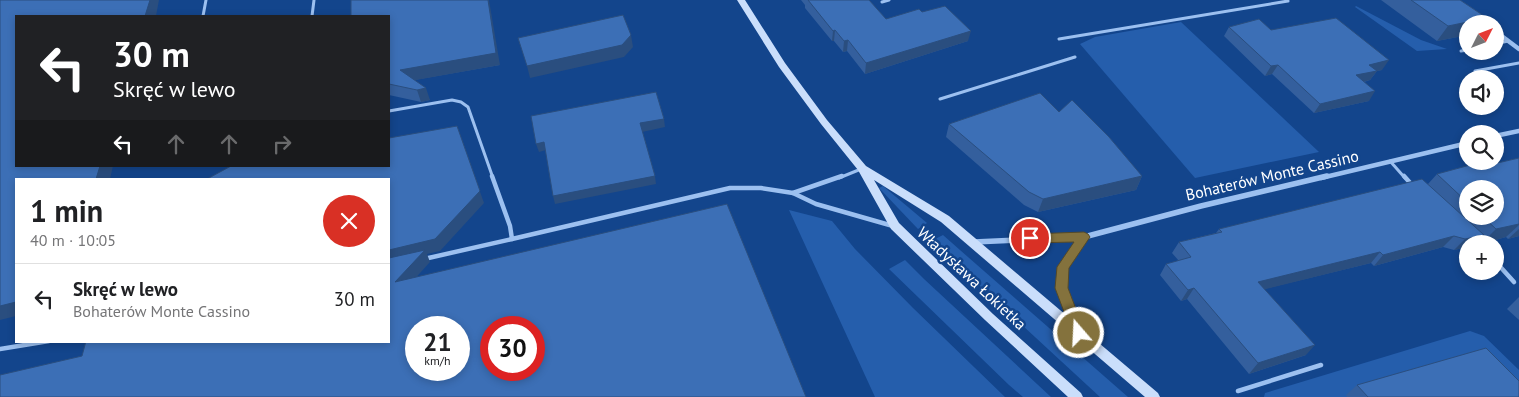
<!DOCTYPE html>
<html lang="pl">
<meta charset="utf-8">
<style>
body{margin:0;font-family:"PT Sans",sans-serif;background:#f6f6f6;color:#202124;height:100vh;display:flex;flex-direction:column;font-size:19px;white-space:nowrap}
*{box-sizing:border-box;margin:0}
p{font-size:16px;color:#757577}
.icon{flex:none;width:28px;height:28px;fill:none;stroke:currentColor;stroke-width:2;stroke-linecap:round;stroke-linejoin:round}
.map{position:relative;flex:1;overflow:hidden}
.details{position:absolute;left:15px;top:178px;width:375px;height:165px;display:flex;flex-direction:column;background:#fff;border-radius:0px;box-shadow:0 2px 8px #0003}
.details>*{flex:none}
.guide{position:absolute;left:15px;top:15px;width:375px;height:152px;border-radius:0px;box-shadow:0 2px 8px #0003;background:#202124;color:#fff;overflow:hidden}
.needle{width:32px;rotate:48deg}
.buttons{position:absolute;left:1459px;top:15px;display:grid;gap:10px}
.buttons a{display:grid;place-items:center;width:45px;height:45px;border-radius:50%;background:#fff;box-shadow:0 2px 8px #0003;font-size:25px}
.speed{position:absolute;left:405px;top:316px;display:flex;gap:10px;font-size:25px;font-weight:700;text-align:center}
.speed>*{display:grid;place-content:center;width:65px;height:65px;border-radius:50%;background:#fff;box-shadow:0 2px 8px #0003;line-height:1}
.speed small{font-size:12px;font-weight:400}
.speed .limit{border:8px solid #d22;background:#fff;color:#111}
.pin{position:absolute;display:grid;place-items:center;width:42px;height:42px;color:#fff;margin:-21px;border:2px solid #fff;border-radius:50%;box-shadow:0 1px 5px #0007}
.me{position:absolute;width:55px;margin:-28px;rotate:341deg;stroke-linejoin:round;filter:drop-shadow(0 0 4px #0008)}
.turn{display:flex;align-items:center;gap:18px;height:105px;padding:0 15px;font-size:22px}
.turn .icon{width:65px;height:65px;stroke-width:2.5}
.turn b{display:block;font-size:35px;line-height:42px}
.lanes{display:flex;align-items:center;height:48px;padding:0 15px;background:#0003;justify-content:center;gap:25px;direction:ltr}
.lanes .off{opacity:.35}
.round{display:grid;place-items:center;flex:none;width:52px;height:52px;border-radius:26px;background:#f6f6f6}
.head{display:flex;align-items:center;justify-content:space-between;height:85px;padding:0 15px}
h1{font-size:30px;font-weight:600;line-height:38px}
ul{padding:0;list-style:none}
li{display:flex;align-items:center;gap:15px;height:70px;padding:0 15px;border-top:1px solid #e0e0e0}
li div{flex:1}
li b{display:block;font-size:19px}
li em{font-style:normal}
.map>svg:first-child{display:block}
.green{fill:#255eac}
.lines{fill:none;stroke-linecap:round;stroke-linejoin:round}
.service-far1{stroke:#9cc0f0;stroke-width:3}
.service{stroke:#9cc0f0;stroke-width:4.5}
.minor-far1{stroke:#9cc0f0;stroke-width:4.5}
.minor{stroke:#9cc0f0;stroke-width:5.5}
.secondary{fill:#cadefb;fill-rule:evenodd}
.wall{fill:#345f9d;fill-rule:evenodd}
.shaded-wall{fill:#2a4e7f}
.building{fill:#3c6fb6;stroke:#2a4e7f;fill-rule:evenodd}
.route{fill:#84723d;stroke:#564a28}
.labels{text-anchor:middle;dominant-baseline:central;stroke-width:5;stroke-linejoin:round;paint-order:stroke}
.street-label{font-size:16px;fill:#fff;stroke:#13458c}
</style>
<div class="map">
<svg width="1519" height="397" viewBox="0 0 1519 397">
<rect width="100%" height="100%" fill="#13458c"/>
<g class="green">
<polygon points="1356,6 1421,40 1447,49 1417,51 1355,7"/>
<polygon points="1181,22 1319,152 1195,178 1080,44 1095,37"/>
<polygon points="883,186 927,223 918,229 879,188"/>
<polygon points="789,210 832,221 855,249 913,308 1005,397 875,397"/>
<polygon points="943,235 960,250 1128,397 1100,397 931,241"/>
<polygon points="905,260 924,279 1051,397 1023,397 1009,385 889,269"/>
<polygon points="1470,331 1484,336 1519,370 1519,397 1264,397 1265,393"/>
</g>
<g class="lines">
<g class="service-far1">
<polyline points="882,2 889,0"/>
<polyline points="203,16 206,0"/>
<polyline points="312,16 314,0"/>
<polyline points="1059,39 1288,1"/>
<polyline points="1495,44 1508,41"/>
<polyline points="1461,51 1468,50"/>
<polyline points="1475,71 1519,63"/>
<polyline points="940,99 1075,57"/>
<polyline points="389,111 452,100 461,102 468,107 493,178"/>
<polyline points="1390,161 1405,178"/>
<polyline points="839,178 861,169"/>
</g>
<g class="service">
<polyline points="492,176 510,226 512,239 730,188 761,188 793,193 816,204 893,226"/>
<polyline points="1404,176 1412,185"/>
<polyline points="793,193 842,176"/>
<polyline points="424,259 512,239"/>
<polyline points="1495,261 1514,282"/>
<polyline points="0,349 49,341"/>
<polyline points="1238,391 1321,365"/>
</g>
<g class="minor-far1">
<polyline points="1495,31 1519,49"/>
<polyline points="1495,136 1519,131"/>
<polyline points="1321,178 1468,143"/>
</g>
<g class="minor">
<polyline points="974,242 1084,237 1201,206 1327,176"/>
<polyline points="1077,329 1061,288 1063,267 1084,237"/>
</g>
<polygon class="secondary" points="737,0 745,0 785,63 827,120 866,166 949,216 1158,393 1160,397 1145,397 941,222 874,180 899,223 993,314 1081,393 1083,397 1068,397 985,320 891,229 858,170 821,124 779,67"/>
</g>
<g class="wall">
<polygon points="801,0 869,0 886,19 922,12 968,41 865,74 847,51 843,52 834,41 832,41 805,8 805,5"/>
<polygon points="1381,0 1460,0 1487,18 1482,24 1468,24 1468,35 1437,41"/>
<polygon points="389,16 500,65 414,80 430,100 421,102 389,95"/>
<polygon points="1229,27 1271,30 1382,70 1377,71 1370,80 1364,82 1369,101 1314,113 1272,74 1265,76 1224,36"/>
<polygon points="1059,112 1142,176 1136,190 1038,212 1024,205 946,137 949,124"/>
<path d="M1519,158v78l-11,3 -2,-2 -25,7 -3,-3 -3,3h-7v3l-14,3 -11,-3 -69,19 -3,-3 -107,26 42,66 -57,19 -62,-75 -6,2 -21,-26 6,-11 13,-3 -7,-8 7,-11 37,-9 3,-4 209,-45 9,-10 56,-10zM1468,189l27,27h-27z"/>
<polygon points="1519,297 1519,320 1507,309"/>
<polygon points="1357,385 1519,397 1347,397 1346,395"/>
</g>
<g class="shaded-wall">
<polygon points="150,0 159,0 156,16 145,16"/>
<polygon points="488,0 489,0 500,65 405,82 400,70"/>
<polygon points="1487,18 1482,24 1468,24 1468,35 1437,41 1448,26"/>
<polygon points="835,30 834,41 832,41 833,31"/>
<polygon points="971,31 968,41 865,74 866,63"/>
<polygon points="631,35 633,47 624,57 530,78 527,66"/>
<polygon points="848,40 847,51 843,52 844,41"/>
<polygon points="1389,60 1382,70 1377,71 1370,80 1350,85 1356,75 1369,65"/>
<polygon points="1278,65 1272,74 1265,76 1271,66"/>
<polygon points="426,88 430,100 421,102 417,90"/>
<polygon points="1375,91 1369,101 1314,113 1320,104"/>
<polygon points="664,119 665,127 642,132 640,123"/>
<polygon points="457,126 484,203 440,251 427,254 430,262 401,294 395,282 389,263 389,250"/>
<polygon points="544,142 546,150 539,152 536,144"/>
<polygon points="100,166 113,166 110,179 96,179"/>
<polygon points="655,176 656,184 555,204 553,196"/>
<polygon points="1142,176 1136,190 1038,212 1043,199"/>
<polygon points="1519,224 1519,225 1506,237 1481,244 1496,229"/>
<polygon points="1519,229 1519,236 1508,239"/>
<polygon points="1484,235 1475,244 1468,244 1468,247 1454,250 1465,239"/>
<polygon points="1454,236 1443,247 1374,266 1383,255"/>
<polygon points="1380,252 1371,263 1250,293 1258,282"/>
<polygon points="1194,288 1187,299 1181,301 1188,290"/>
<polygon points="16,302 16,316 0,320 0,306"/>
<polygon points="1315,345 1306,355 1249,374 1258,363"/>
</g>
<g class="building">
<polygon points="0,0 150,0 145,16 16,16 16,166 100,166 96,179 16,179 16,302 0,306"/>
<polygon points="351,0 488,0 496,53 400,70 426,88 417,90 389,84 389,16 351,16"/>
<polygon points="808,0 869,0 886,19 919,9 922,12 945,6 971,31 866,63 848,40 844,41 835,30 833,31"/>
<polygon points="1411,0 1460,0 1487,18 1448,26"/>
<polygon points="623,15 631,35 622,45 527,66 518,38"/>
<polygon points="1336,18 1389,60 1369,65 1377,71 1356,75 1375,91 1320,104 1278,65 1271,66 1229,27 1259,19 1271,30"/>
<polygon points="656,92 664,119 640,123 655,176 553,196 544,142 536,144 531,116"/>
<polygon points="1040,93 1059,112 1072,100 1109,137 1142,176 1043,199 1029,192 949,124"/>
<polygon points="457,126 480,191 435,239 389,250 389,179 207,179 231,166 389,166 389,138"/>
<polygon points="1519,158 1519,224 1496,229 1482,216 1495,216 1495,189 1468,189 1468,203 1437,174 1485,161 1489,161 1493,164"/>
<polygon points="1422,179 1484,235 1465,239 1454,236 1383,255 1380,252 1258,282 1315,345 1258,363 1194,288 1188,290 1166,264 1191,257 1179,242 1222,232 1219,229"/>
<path d="M727,204l79,193h-806v-22l82,-19 4,-15h303v-83l36,-8 -30,32zM416,328h43v42h-43zM491,328h43v42h-43z"/>
<polygon points="1486,348 1519,381 1519,397 1368,397 1357,385"/>
</g>
<polygon class="route" points="1084,232 1088,234 1090,237 1069,268 1068,288 1085,333 1083,337 1079,339 1074,337 1072,333 1055,288 1057,267 1074,242 1030,243 1026,242 1024,238 1026,235 1030,234"/>
<g class="labels">
<g class="street-label">
<text transform="translate(1272 175) rotate(-13)">Bohaterów Monte Cassino</text>
<text transform="translate(972 278) rotate(43)">Władysława Łokietka</text>
</g>
</g>
</svg>
<div class="buttons">
<a><svg class="needle" viewBox="-14 -14 28 28"><path d="M0-13l5 13h-10z" fill="#e53935"/><path d="M0 13l5-13h-10z" fill="#757577"/></svg></a>
<a><svg class="icon" aria-label="sound" viewBox="0 0 24 24"><path d="M4 9h4l5-4v14l-5-4H4zM17 9q2 3 0 6"/></svg></a>
<a><svg class="icon" aria-label="search" viewBox="0 0 24 24"><circle cx="10" cy="10" r="6"/><path d="M15 15l6 6"/></svg></a>
<a><svg class="icon" aria-label="layers" viewBox="0 0 24 24"><path d="M12 4l9 5-9 5-9-5zM3 14l9 5 9-5"/></svg></a>
<a>+</a>
</div>
<div class="speed"><div>21<small>km/h</small></div><div class="limit">30</div></div>
<div class="pin" style="left:1030px;top:238px;background:#d93025"><svg class="icon" aria-label="arrive" viewBox="0 0 24 24"><path d="M6 21V4h12l-3 4 3 4H6"/></svg></div>
<svg class="me" style="left:1079px;top:333px" viewBox="-20 -20 40 40"><circle r="17" fill="#84723d" stroke="#fff" stroke-width="3"/><path d="M0-11L8 9 0 5-8 9z" fill="#fff"/></svg>
<div class="guide">
<div class="turn"><svg class="icon" aria-label="left" viewBox="0 0 24 24"><path d="M17 20v-9H6M10 6l-5 5 5 5"/></svg><div><b>30 m</b>Skręć w lewo</div></div>
<div class="lanes"><svg class="icon" aria-label="left" viewBox="0 0 24 24"><path d="M17 20v-9H6M10 6l-5 5 5 5"/></svg><svg class="icon off" aria-label="ahead" viewBox="0 0 24 24"><path d="M12 20V5M6 11l6-6 6 6"/></svg><svg class="icon off" aria-label="ahead" viewBox="0 0 24 24"><path d="M12 20V5M6 11l6-6 6 6"/></svg><svg class="icon off" aria-label="right" viewBox="0 0 24 24"><path d="M7 20v-9h11M14 6l5 5-5 5"/></svg></div>
</div>
<section class="details">
<div class="head"><div><h1>1 min</h1><p>40 m · 10:05</p></div><a class="round" style="background:#d93025;color:#fff"><svg class="icon" aria-label="close" viewBox="0 0 24 24"><path d="M6 6l12 12M18 6L6 18"/></svg></a></div>
<ul>
<li><svg class="icon" aria-label="left" viewBox="0 0 24 24"><path d="M17 20v-9H6M10 6l-5 5 5 5"/></svg><div><b>Skręć w lewo</b><p>Bohaterów Monte Cassino</p></div><em>30 m</em></li>
</ul>
</section>
</div>
